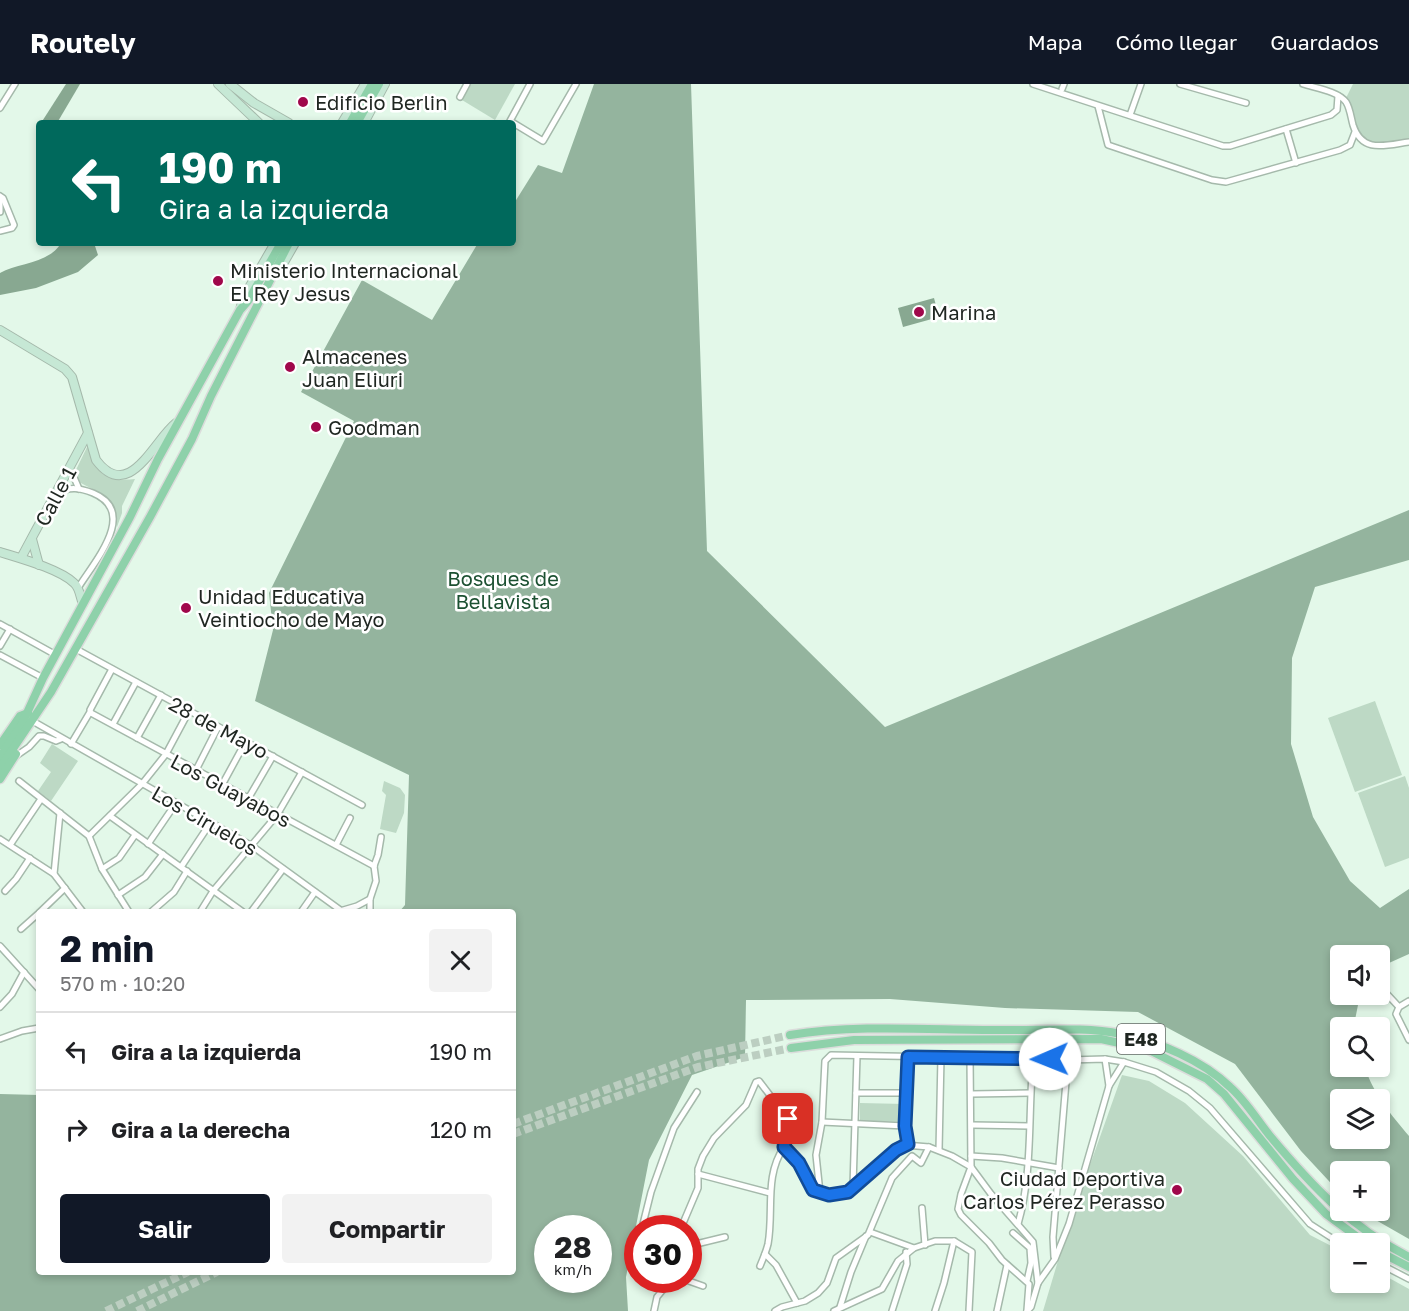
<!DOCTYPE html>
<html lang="es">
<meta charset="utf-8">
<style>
body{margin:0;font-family:"Golos Text",sans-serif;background:#f2f2f2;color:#202124;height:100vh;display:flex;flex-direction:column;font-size:22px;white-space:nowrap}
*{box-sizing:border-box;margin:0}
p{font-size:20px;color:#757577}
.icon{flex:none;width:33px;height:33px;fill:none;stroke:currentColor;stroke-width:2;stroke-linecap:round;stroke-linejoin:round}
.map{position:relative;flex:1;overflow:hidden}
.side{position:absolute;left:36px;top:825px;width:480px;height:366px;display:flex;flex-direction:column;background:#fff;border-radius:6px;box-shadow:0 3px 9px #0003}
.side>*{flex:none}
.top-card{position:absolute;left:36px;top:36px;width:480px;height:126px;border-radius:6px;box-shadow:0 3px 9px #0003;background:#00695c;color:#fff;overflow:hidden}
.tools{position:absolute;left:1330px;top:861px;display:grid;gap:12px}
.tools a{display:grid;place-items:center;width:60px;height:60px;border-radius:6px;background:#fff;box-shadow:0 3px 9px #0003;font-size:30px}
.speed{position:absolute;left:534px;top:1131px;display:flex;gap:12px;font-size:30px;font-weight:700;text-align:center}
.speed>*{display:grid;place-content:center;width:78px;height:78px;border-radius:50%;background:#fff;box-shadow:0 3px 9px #0003;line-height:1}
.speed small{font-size:15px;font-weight:400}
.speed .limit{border:9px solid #d22;background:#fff;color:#111}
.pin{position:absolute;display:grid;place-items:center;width:51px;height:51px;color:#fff;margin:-26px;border-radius:12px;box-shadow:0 3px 9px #0006}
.me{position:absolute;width:66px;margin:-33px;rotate:269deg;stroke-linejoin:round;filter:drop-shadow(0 0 4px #0008)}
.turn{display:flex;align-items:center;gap:21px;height:126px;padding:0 24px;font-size:27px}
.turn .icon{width:78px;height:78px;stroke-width:2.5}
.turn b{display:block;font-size:42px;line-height:51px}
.round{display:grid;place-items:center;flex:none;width:63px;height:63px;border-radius:6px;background:#f2f2f2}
.overview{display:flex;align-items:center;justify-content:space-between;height:102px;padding:0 24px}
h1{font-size:36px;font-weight:700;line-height:45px;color:#111827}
.action{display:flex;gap:12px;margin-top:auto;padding:12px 24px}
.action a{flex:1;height:69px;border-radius:6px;background:#111827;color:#fff;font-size:24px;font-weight:700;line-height:69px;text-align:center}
.action a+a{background:#f2f2f2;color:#202124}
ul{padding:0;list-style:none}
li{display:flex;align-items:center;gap:18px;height:78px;padding:0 24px;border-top:2px solid #e0e0e0}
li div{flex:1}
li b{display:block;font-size:22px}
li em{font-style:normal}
header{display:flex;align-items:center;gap:36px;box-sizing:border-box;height:84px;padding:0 30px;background:#111827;color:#fff}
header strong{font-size:28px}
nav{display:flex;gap:33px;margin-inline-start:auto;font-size:21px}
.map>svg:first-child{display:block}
.green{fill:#bdd9c5}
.forest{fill:#94b49e;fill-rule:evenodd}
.water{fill:#88a891}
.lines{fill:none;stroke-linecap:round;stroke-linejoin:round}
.primary-tunnel{stroke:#bccec1;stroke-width:8;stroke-dasharray:8 4;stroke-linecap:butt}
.street-casing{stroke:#a5b9ab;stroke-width:8}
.secondary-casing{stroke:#a5b9ab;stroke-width:10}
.primary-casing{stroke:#dbdcdb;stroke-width:11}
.street{stroke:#fff;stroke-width:5}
.secondary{stroke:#c6e8d5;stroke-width:8}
.primary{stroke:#8ed1aa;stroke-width:8}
.route-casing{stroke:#114b97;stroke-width:15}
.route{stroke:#1a73e8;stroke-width:10}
.poi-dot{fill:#a0084b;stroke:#fff;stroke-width:2}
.labels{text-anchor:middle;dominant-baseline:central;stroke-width:5;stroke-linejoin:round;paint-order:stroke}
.shield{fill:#fff;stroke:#626764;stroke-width:1.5}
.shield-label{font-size:18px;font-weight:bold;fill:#1f2621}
.poi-label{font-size:20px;fill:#1f2621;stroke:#fff;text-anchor:start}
.street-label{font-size:20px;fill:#1f2621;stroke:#fff}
.park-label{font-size:20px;fill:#1c5132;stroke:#fff}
</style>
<header>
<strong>Routely</strong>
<nav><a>Mapa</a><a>Cómo llegar</a><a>Guardados</a></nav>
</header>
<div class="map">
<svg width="1409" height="1227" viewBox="0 0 1409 1227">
<rect width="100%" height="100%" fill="#e3f8e9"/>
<g class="green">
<polygon points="471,0 515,0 495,36 462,16"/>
<polygon points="1353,0 1409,0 1409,57 1375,62 1355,48 1345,16"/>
<path d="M88,361c8,28 16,37 47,34l-13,27v7l-5,14 -4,-20 -19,-17 -15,-8 -4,-10z"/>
<polygon points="1375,617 1402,691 1355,708 1328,634"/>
<polygon points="52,660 78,677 51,717 38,707 51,688 40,679"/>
<polygon points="1405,692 1409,704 1409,774 1385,783 1358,709"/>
<polygon points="384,697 400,704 405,711 404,729 396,749 380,745 386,711 382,707"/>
<polygon points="1122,991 1149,997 1185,1019 1243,1072 1310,1151 1341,1167 1341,1198 1380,1198 1380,1189 1409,1205 1409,1227 1043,1227 1069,1140"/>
<polygon points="860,1019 905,1020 905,1038 860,1037"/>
</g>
<path class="forest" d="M594,0h97l16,467 178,176 524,-217v50l-94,27 -23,71 -1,86 22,73 37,64 30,27 29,-19v65l-29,13v-11h-39v38l19,1 -5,25 1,7 -15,1v38l24,1c7,25 27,49 44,69v103l-49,-28 20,-1v-38h-39v22l-40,-43 -66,-87 -97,-52 -133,-4 -115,-9 -144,1 -1,57 -53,18 -43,85 -23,117 2,34h-628v-217l39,1v177h474v-360h-114l6,-7 4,-130 -154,-74 18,-71 -4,-37 85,-172 -53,-29 61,-112 70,40 46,-77h35v-38l25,-40 24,8zM1341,1016h39v38h-39zM548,1144h50v52h-50z"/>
<g class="water">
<polygon points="66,0 80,0 57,39 41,39"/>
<path d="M61,159h33l4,12 -20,17 -42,16 -36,7v-22c18,-10 50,-10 61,-30z"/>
<polygon points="934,214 939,233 903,243 898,224"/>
</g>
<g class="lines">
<g class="primary-tunnel">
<polyline points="513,1040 697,972 790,951"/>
<polyline points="513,1050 698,983 791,964"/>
<polyline points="106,1227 188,1188"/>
<polyline points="137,1227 217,1188"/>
</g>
<g class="street-casing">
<g id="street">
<polyline points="530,0 510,37 543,57 576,0"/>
<polyline points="1033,0 1223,62 1230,62 1331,31 1337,26 1338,12"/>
<polyline points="1180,0 1246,19"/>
<path d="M1303,0c12,4 35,7 43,18 4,6 5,16 7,23 9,29 33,20 56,17"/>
<polyline points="1062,5 1064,0"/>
<polyline points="460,13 467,0"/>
<polyline points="1098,22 1108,61 1212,96 1226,98 1340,66 1350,61 1355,48"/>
<polyline points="0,24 15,0"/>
<polyline points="1130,31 1141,0"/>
<polyline points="1286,45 1296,79"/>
<polyline points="0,112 3,114 14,141 12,144 0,147"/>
<polyline points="0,116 0,128"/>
<polyline points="70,384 79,405"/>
<path d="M57,410c12,-8 23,-6 36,-1 46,19 1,69 -15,95"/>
<polyline points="0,540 56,571"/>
<polyline points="0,562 10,545"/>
<polyline points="76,565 362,721"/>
<polyline points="0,571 43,594"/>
<polyline points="112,585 90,626 91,629 374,782"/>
<polyline points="36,639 252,762 343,828"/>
<polyline points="113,640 136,598"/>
<polyline points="137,654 161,611"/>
<polyline points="71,660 90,628"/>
<polyline points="16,672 29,663 39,652 44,652 56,657 61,655"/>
<polyline points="196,686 218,643"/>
<polyline points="19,697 89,752 102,785 129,828"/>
<polyline points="222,701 246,657"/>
<polyline points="248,715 273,672"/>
<polyline points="60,729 54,790 83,828"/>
<polyline points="110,732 243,828"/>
<polyline points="89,752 142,700 166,670 189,627"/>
<polyline points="0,755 54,790"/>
<polyline points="148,760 176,719"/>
<polyline points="10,761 41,715"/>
<polyline points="336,761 350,734"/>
<polyline points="374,782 378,771 381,753"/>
<polyline points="181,783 211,738"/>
<polyline points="102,785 119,774 135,751"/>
<polyline points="5,807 16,795 30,774"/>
<polyline points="118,811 145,793 163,770"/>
<polyline points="340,827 357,822 370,815 376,797 374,782"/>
<polyline points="40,828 65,804"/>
<polyline points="151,828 174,808 187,787"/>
<polyline points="200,828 213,807 277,731 302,688"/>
<polyline points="251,828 283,785"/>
<polyline points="301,828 315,808"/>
<polyline points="370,828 370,815"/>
<polyline points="21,845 39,829"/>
<polyline points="0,862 39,905"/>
<polyline points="1386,909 1399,923"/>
<polyline points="1409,917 1399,923 1396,930 1409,956"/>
<polyline points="0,923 12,910 24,888"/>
<polyline points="0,955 22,947 39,944"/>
<polyline points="908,973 905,1042 908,1060"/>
<polyline points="970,973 971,1083 961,1110 958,1125 961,1131 989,1159 1002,1176 1029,1200 1027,1226"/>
<polyline points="1109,1002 1124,978"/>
<polyline points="856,1009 907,1009"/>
<polyline points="971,1010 1030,1009"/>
<polyline points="822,1038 905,1042"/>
<polyline points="972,1041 1029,1042"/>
<polyline points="939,1066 941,973"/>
<polyline points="971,1072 1002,1074 1059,1084"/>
<polyline points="698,1090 770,1109"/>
<polyline points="853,1102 857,972"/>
<polyline points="820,1109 816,1071 822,1038 825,977 831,971 941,973 1033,977 1105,975 1124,978 1156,988 1189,1007 1210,1024 1310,1140 1341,1160"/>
<polyline points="922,1124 925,1161"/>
<path d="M1018,1140c15,-52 10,-110 15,-163"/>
<polyline points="642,1144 651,1108 674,1044 697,1008"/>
<polyline points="681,1144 698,1104 698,1085 703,1072 714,1054 746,1021 756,998 759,997 788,1035 784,1063 799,1079 813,1106 829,1111 848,1108 881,1078 905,1061 929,1063 952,1072 971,1083 991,1110 1033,1158 1038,1199"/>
<polyline points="870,1148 914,1164"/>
<polyline points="1013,1149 1030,1164 1031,1179 1027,1197"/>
<polyline points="688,1162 725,1153"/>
<polyline points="765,1170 776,1181 797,1219"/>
<polyline points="1054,1173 1053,1153 1068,974"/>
<polyline points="1380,1180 1409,1195"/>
<path d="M760,1182c3,-7 6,-14 8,-22 6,-33 -4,-68 16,-97"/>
<polyline points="686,1196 703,1202"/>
<polyline points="840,1223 851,1188 866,1152"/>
<polyline points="654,1227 657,1213 671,1196"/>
<polyline points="775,1227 782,1223 805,1217 818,1209 827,1199 836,1174 868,1151 892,1094 912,1072 921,1079 929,1063"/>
<polyline points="834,1227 882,1205 898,1177 914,1164 935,1157 954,1157 972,1168 969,1227"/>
<polyline points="892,1227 907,1180 906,1168"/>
<polyline points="935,1227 944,1199 954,1157"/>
<polyline points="997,1227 1007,1181"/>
<polyline points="1027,1227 1031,1223 1038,1199 1055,1175 1069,1140 1109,1002 1105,975"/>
</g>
</g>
<g class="secondary-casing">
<g id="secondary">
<polyline points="218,0 259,39"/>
<polyline points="230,0 254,19 289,39"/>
<polyline points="342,39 365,0"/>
<polyline points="364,39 385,0"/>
<polyline points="279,187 295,159"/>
<polyline points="240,226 243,214 275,159"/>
<path d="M0,246l65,39 7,8 24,83c33,44 58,-20 80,-37"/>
<polyline points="32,455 39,481"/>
<path d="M0,468c19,6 60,17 74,31 6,5 6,14 9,21"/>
<polyline points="21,474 88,349"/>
</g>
</g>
<g class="primary-casing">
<g id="primary">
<polyline points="350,39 372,0"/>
<polyline points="357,39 379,0"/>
<polyline points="0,661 20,632 28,629"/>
<polyline points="0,673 22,640 43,594 130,433 158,375 240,226 248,217 281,159"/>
<polyline points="0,684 51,608 150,433 192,355 211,312 289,159"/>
<polyline points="0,695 16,670"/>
<path d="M790,951c69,-11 140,-5 209,-5 40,1 83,-4 122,4 38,8 81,26 109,53 16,14 27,33 40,49 42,50 80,91 139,121"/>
<polyline points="791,964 854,956 1101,955 1147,965 1207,995 1224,1010 1293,1095 1326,1130 1367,1160"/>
<polyline points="1380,1168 1409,1183"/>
</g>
</g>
<use href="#street" class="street"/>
<use href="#secondary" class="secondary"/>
<use href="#primary" class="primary"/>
</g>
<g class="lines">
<g class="route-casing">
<polyline id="route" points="788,1035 784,1063 799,1079 813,1106 829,1111 848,1108 896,1066 908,1060 905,1042 908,973 1050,975"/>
</g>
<use href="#route" class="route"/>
</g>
<g class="poi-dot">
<circle cx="303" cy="18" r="6"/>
<circle cx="218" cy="197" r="6"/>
<circle cx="919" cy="228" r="6"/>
<circle cx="290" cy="283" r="6"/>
<circle cx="316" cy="343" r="6"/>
<circle cx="186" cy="524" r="6"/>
<circle cx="1177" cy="1106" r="6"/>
</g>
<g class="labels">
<rect class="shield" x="1117" y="940" width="48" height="30" rx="4.5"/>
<g class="shield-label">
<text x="1141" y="955">E48</text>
</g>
<g class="poi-label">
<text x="315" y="18">Edificio Berlin</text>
<text x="230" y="186">Ministerio Internacional<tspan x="230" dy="23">El Rey Jesus</tspan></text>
<text x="931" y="228">Marina</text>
<text x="302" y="272">Almacenes<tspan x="302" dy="23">Juan Eliuri</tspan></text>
<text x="328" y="343">Goodman</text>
<text x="198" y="512">Unidad Educativa<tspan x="198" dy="23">Veintiocho de Mayo</tspan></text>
<text x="1165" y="1094" text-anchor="end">Ciudad Deportiva<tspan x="1165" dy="23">Carlos Pérez Perasso</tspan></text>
</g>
<g class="street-label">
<text transform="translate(55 412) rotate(-62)">Calle 1</text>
<text transform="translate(219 643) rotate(28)">28 de Mayo</text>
<text transform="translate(231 706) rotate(28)">Los Guayabos</text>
<text transform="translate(205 736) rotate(30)">Los Ciruelos</text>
</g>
<g class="park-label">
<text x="503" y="494">Bosques de<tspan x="503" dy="23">Bellavista</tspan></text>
</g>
</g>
</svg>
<div class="tools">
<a><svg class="icon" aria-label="sound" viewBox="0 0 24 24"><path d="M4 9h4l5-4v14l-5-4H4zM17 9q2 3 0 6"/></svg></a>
<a><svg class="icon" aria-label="search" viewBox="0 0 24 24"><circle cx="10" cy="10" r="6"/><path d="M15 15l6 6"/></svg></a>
<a><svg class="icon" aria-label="layers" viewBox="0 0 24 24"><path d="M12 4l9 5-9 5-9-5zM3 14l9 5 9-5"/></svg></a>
<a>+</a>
<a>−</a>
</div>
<div class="speed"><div>28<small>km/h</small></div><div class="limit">30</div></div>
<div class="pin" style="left:788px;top:1035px;background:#d93025"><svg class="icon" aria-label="arrive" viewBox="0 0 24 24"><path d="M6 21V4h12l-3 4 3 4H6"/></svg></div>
<svg class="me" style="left:1050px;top:975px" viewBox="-20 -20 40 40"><circle r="19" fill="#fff"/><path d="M0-13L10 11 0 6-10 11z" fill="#1a73e8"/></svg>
<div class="top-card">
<div class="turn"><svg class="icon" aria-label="left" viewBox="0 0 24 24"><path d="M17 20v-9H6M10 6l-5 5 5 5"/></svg><div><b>190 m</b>Gira a la izquierda</div></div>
</div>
<section class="side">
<div class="overview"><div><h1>2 min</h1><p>570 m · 10:20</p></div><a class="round"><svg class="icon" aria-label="close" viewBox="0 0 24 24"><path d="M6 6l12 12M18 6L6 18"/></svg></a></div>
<ul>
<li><svg class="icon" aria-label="left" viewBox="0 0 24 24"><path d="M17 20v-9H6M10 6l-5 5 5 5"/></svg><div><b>Gira a la izquierda</b></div><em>190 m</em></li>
<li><svg class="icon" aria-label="right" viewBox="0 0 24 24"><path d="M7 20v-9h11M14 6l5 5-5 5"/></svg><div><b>Gira a la derecha</b></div><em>120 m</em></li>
</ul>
<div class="action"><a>Salir</a><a>Compartir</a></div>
</section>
</div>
